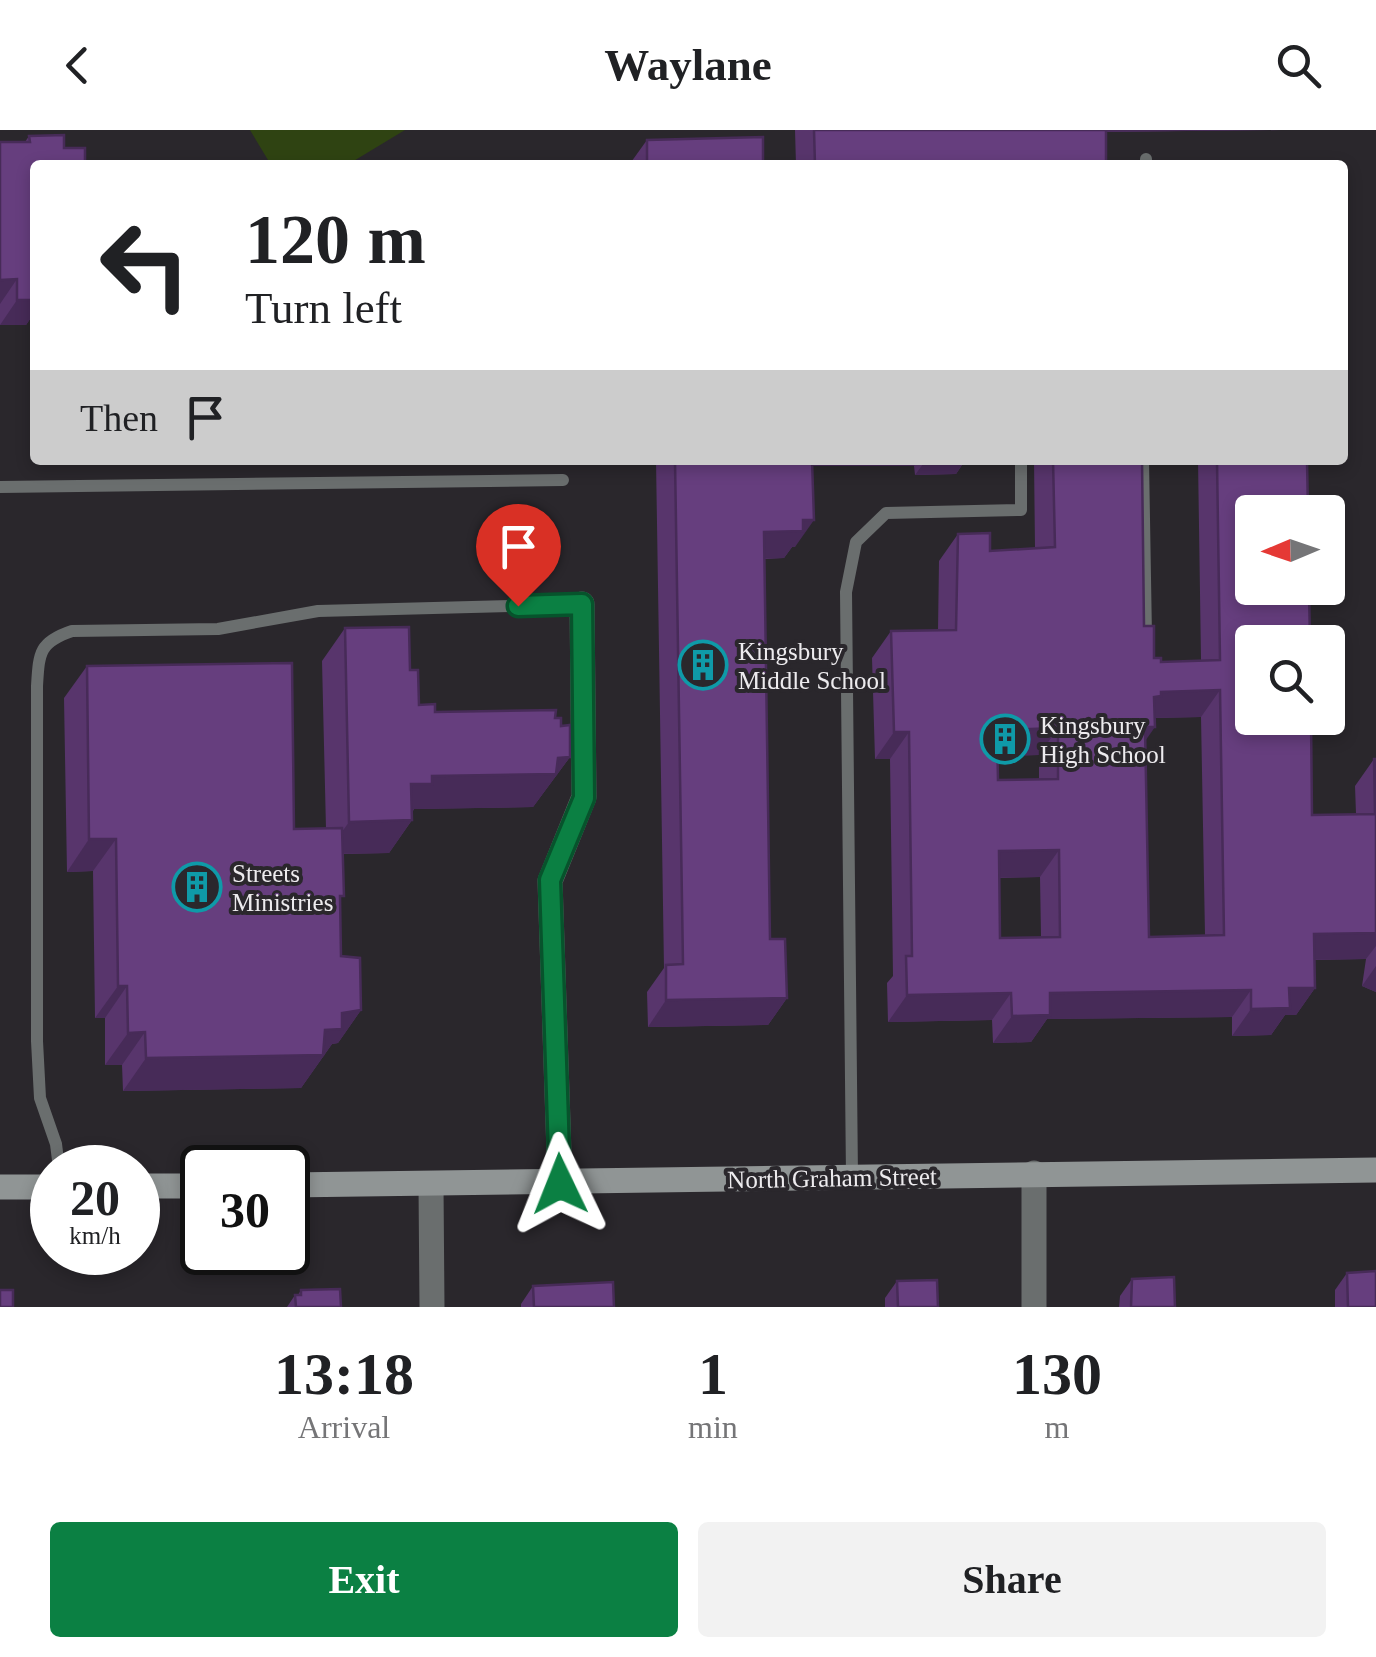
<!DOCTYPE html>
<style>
body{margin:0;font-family:"Times New Roman",serif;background:#f2f2f2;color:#202124;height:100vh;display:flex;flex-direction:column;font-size:38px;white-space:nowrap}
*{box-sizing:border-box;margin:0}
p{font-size:32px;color:#757577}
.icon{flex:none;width:55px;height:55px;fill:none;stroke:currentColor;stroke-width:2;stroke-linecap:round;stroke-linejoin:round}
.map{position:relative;height:1177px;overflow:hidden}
.panel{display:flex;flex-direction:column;background:#fff;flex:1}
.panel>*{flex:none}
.top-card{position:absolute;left:30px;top:30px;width:1318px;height:305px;border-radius:10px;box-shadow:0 5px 15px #0003;background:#fff;color:#202124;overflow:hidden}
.needle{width:65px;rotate:268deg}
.tools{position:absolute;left:1235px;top:365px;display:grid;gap:20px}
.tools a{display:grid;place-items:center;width:110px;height:110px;border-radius:10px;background:#fff;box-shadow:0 5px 15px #0003;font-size:50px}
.speed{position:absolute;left:30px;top:1015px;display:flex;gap:20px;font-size:50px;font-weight:700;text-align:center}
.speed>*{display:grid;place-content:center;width:130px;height:130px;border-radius:50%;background:#fff;box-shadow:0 5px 15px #0003;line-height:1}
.speed small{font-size:25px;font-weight:400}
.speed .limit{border:5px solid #111;border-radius:15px;background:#fff;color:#111}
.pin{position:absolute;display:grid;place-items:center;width:85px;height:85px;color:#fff;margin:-102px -42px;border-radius:50% 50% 50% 0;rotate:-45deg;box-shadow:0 0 10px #0007}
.pin .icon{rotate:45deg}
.me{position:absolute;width:110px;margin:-55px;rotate:358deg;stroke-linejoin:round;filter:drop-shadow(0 0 8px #0008)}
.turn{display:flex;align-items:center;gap:35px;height:210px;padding:0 50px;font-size:45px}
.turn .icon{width:130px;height:130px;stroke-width:2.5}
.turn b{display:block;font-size:70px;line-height:85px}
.then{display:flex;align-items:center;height:95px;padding:0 50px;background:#0003;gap:20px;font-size:38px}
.eta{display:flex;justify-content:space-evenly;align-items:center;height:170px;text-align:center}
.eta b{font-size:60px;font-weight:700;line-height:70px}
.cta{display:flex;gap:20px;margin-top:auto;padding:20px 50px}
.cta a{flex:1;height:115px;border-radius:10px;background:#0b8043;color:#fff;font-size:40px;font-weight:700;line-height:115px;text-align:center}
.cta a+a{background:#f2f2f2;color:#202124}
header{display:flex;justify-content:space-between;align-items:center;height:130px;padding:0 50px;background:#fff;font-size:45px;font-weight:700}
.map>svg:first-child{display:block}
.green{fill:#2f4312}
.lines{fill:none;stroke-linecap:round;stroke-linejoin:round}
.service{stroke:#6a6e6e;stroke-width:12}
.minor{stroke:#6a6e6e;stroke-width:25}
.secondary{stroke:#909595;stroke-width:25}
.wall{fill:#58356c;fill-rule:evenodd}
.shaded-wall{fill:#472b58}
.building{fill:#663e7e;stroke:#472b58;stroke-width:2.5;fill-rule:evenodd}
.route-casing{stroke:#07532c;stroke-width:25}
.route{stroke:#0b8043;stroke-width:18}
.labels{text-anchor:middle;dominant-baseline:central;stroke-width:8;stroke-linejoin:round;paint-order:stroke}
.poi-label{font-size:25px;fill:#edebee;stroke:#2a272c;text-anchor:start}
.street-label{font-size:25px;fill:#edebee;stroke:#2a272c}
</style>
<header><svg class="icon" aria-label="back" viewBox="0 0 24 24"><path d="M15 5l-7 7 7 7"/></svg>Waylane<svg class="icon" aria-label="search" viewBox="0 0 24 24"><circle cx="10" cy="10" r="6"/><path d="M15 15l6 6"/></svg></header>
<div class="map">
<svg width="1376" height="1177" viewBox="0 0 1376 1177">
<rect width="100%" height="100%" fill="#2a272c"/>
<polygon class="green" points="250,0 405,0 347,35 271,35"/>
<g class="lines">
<g class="service">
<polyline points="1146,35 1146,29"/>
<polyline points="1143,330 1146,506"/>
<polyline points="0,357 563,350"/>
<path d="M59,1038l-3,-24 -16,-46 -3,-57v-355c2,-33 2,-44 35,-55l146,-2 100,-18 264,-7"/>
<polyline points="852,1047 846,462 856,412 886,383 1021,380 1021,330"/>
</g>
<g class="minor">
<polyline points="1034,1043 1034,1177"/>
<polyline points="560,1053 550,751 584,667 582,474"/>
<polyline points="431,1055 432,1177"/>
</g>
<g class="secondary">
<polyline points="288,1055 1376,1040"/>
<polyline points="138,1056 202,1056"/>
<polyline points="0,1057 52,1057"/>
</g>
</g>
<g class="wall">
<polygon points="795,0 1282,0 1106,2 1106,35 796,35"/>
<polygon points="29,6 35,35 35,186 32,186 26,195 0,195 0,12 25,12"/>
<polygon points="647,10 763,35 629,35"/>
<polygon points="656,330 1012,330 1009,334 962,335 956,344 915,345 914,336 813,336 795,417 792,417 784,428 765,429 770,809 787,868 768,895 648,897 647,862 664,838"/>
<path d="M1034,330h108l2,166 10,32 7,4 40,-2 -3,-200h109l5,355 44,-1 -1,-28 19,-27h2v233l-14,-6 4,-27 -51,1v28l-19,27h-11l-14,20 -39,1v-19l-185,2 -16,23 -38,1 -1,-23 -104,2 -1,-39 6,-7 -3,-217h-15l-3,-101 19,-27 47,-1 1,-69 19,-27 32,17 45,-3zM1201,587l4,218 -56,2 -4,-197 9,-22zM1039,625v24l-41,1 -1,-24zM1040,747l1,60 -41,1 -1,-60z"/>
<polygon points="345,498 410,540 419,575 435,582 555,588 561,596 570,627 533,677 414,679 412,683 412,690 389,723 343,724 340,772 341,826 361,880 338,913 332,914 301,958 123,961 122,935 105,935 105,888 95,888 93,741 67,742 64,568 87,536 294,699 326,699 322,531"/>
<polygon points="1347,1143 1376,1177 1335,1177 1335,1160"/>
<polygon points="1132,1149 1175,1177 1119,1177 1120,1166"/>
<polygon points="897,1151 938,1177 885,1177 885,1168"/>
<polygon points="533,1156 614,1177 521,1177 521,1174"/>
<polygon points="301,1160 341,1177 287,1177 295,1165 298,1165"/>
</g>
<g class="shaded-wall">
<polygon points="1088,0 1282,0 1086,2"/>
<polygon points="17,149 0,174 0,150"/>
<polygon points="17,170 35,170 35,186 32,186 26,195 0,195"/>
<polygon points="797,330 919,330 914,336 793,336"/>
<polygon points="926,330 1012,330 1009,334 962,335 956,344 915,345"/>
<polygon points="803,390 814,390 795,417 792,417 784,428 745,429 764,402"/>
<polygon points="1220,560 1201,587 1146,588 1154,567 1161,562"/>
<polygon points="1145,597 1155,597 1136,624"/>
<polygon points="1058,598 1039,625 978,627 997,600"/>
<polygon points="894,602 909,602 890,629 875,629"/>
<polygon points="570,627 533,677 414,679 409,686 411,654 432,646"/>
<polygon points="412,690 389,723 326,724 349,692"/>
<polygon points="89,709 116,709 93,741 67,742"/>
<polygon points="1059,720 1040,747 980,748 999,721"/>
<polygon points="1376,803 1376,816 1366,829 1295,830 1314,804"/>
<polygon points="1376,836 1376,862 1362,856"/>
<polygon points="118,856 127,856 105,888 95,888"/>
<polygon points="1289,858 1315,858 1296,885 1285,885 1271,905 1232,906 1251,879"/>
<polygon points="1251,860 1232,887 1047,889 1031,912 993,913 1012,886 1050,863"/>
<polygon points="1011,863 992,890 888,892 907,865"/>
<polygon points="787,868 768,895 648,897 666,870"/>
<polygon points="361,880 338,913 332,914 301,958 123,961 146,928 325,900 342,883"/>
<polygon points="145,902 122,935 105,935 128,903"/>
</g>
<g class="building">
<polygon points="814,0 1106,0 1106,35 815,35"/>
<polygon points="64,5 64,18 85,18 85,35 35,35 35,170 17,170 17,149 0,150 0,12 30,12 29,6"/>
<polygon points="763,7 763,35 647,35 647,10"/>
<polygon points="675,330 812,330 814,390 803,390 803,401 764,402 770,809 785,809 787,868 666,870 666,835 683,834"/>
<path d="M1053,330h89l2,166h10v32h7v4l59,-2 -3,-200h90l1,52h-56v76h57l1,54h-58v76h59l1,97 63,-1 -1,-55h2v174l-62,1 1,54h-26l1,20 -39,1v-19l-201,3v22l-38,1 -1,-23 -104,2 -1,-39h6l-3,-224h-15l-3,-101 65,-1 2,-96 32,-1v18l65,-4zM1220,560l4,245 -75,2 -4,-210h10l-1,-30 7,-1v-4zM1058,598v51l-60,1 -1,-50zM1059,720l1,87 -60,1 -1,-87z"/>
<polygon points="409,497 410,540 418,540 419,575 435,574 435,582 556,580 555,588 561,588 561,596 570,595 570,627 558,628 556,644 432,646 432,654 411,654 412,690 349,692 345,498"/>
<polygon points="292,533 294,699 342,698 344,766 340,766 341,826 360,828 361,880 342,883 342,899 325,900 323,925 146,928 145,902 128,903 127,856 118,856 116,709 89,709 87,536"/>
<polygon points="1376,1141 1376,1177 1348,1177 1347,1143"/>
<polygon points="1174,1147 1175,1177 1131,1177 1132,1149"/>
<polygon points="937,1150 938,1177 898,1177 897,1151"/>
<polygon points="613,1152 614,1177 534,1177 533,1156"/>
<polygon points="340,1159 341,1177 296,1177 295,1165 301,1165 301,1160"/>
<rect x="0" y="1160" width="13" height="17"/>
</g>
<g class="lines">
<g class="route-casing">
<polyline id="route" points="518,476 582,474 584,668 550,750 560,1054"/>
</g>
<use href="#route" class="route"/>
</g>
<defs>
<g id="building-ring" transform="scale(2.5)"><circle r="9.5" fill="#2a272c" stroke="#0f9aa8" stroke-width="1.5"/><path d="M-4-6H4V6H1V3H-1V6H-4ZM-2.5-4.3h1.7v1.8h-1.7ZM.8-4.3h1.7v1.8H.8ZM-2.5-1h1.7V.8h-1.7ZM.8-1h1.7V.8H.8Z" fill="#0f9aa8"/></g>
</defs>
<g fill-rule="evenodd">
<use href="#building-ring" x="703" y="535"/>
<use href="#building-ring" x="1005" y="609"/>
<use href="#building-ring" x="197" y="757"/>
</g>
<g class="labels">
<g class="poi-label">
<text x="738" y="521">Kingsbury<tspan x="738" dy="29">Middle School</tspan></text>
<text x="1040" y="595">Kingsbury<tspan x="1040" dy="29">High School</tspan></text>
<text x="232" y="743">Streets<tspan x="232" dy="29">Ministries</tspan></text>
</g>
<g class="street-label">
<text transform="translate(832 1048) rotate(-1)">North Graham Street</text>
</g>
</g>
</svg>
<div class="tools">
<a><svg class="needle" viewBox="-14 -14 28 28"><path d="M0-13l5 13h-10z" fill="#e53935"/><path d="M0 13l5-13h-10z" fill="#757577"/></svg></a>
<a><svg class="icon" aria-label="search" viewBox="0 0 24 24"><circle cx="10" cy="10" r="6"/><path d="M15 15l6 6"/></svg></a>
</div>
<div class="speed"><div>20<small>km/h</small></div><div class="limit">30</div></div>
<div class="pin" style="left:518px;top:476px;background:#d93025"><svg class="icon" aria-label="arrive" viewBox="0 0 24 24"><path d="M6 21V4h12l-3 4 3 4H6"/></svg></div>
<svg class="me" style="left:560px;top:1054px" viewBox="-20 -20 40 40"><path d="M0-17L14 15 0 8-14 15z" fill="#0b8043" stroke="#fff" stroke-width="4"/></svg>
<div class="top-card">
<div class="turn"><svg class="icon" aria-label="left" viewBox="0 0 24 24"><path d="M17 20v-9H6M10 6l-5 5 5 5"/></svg><div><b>120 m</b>Turn left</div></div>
<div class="then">Then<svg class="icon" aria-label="arrive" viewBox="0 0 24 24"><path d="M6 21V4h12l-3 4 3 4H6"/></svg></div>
</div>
</div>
<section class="panel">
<div class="eta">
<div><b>13:18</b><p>Arrival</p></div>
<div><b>1</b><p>min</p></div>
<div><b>130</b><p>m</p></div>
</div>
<div class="cta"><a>Exit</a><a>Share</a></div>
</section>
